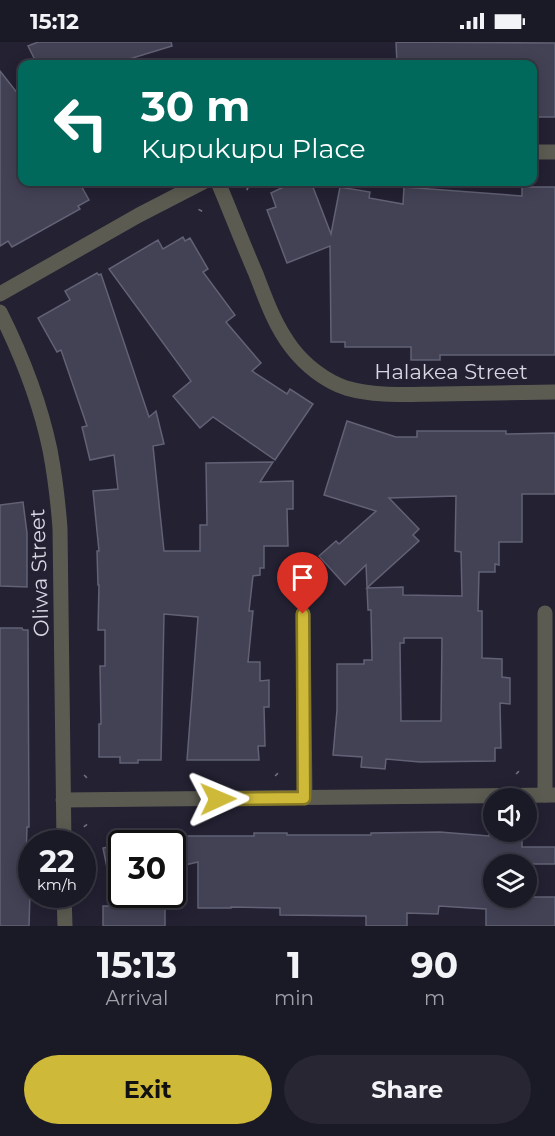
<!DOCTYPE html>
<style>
body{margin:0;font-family:Montserrat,sans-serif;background:#272632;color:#f1f3f6;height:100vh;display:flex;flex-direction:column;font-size:22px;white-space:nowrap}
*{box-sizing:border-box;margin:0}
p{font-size:20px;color:#9fa0a7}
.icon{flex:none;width:33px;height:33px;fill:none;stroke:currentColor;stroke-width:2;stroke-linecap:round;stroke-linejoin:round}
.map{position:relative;height:884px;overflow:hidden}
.panel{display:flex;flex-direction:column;background:#1a1926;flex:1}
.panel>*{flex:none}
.hud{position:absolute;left:18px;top:18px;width:519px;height:126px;border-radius:12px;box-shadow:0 3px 15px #0003,0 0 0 2px #383843;background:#00695c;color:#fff;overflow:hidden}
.fabs{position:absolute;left:483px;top:746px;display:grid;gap:12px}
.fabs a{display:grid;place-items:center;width:54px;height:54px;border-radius:50%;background:#1a1926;box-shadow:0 3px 15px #0003,0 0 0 2px #383843;font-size:30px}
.speed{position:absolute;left:18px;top:788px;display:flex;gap:12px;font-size:30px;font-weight:700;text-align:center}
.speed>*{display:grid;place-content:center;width:78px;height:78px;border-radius:50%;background:#1a1926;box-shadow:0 3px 15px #0003,0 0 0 2px #383843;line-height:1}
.speed small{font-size:15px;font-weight:400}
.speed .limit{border:3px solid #111;border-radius:9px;background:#fff;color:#111}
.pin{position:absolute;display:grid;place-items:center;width:51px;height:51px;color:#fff;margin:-62px -26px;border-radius:50% 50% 50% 0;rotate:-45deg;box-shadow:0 0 6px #0007}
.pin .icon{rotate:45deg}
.me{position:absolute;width:66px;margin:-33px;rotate:89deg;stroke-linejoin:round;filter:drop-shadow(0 0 4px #0008)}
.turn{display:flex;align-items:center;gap:21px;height:126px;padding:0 24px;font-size:27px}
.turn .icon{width:78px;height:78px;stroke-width:2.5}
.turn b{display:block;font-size:42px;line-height:51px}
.eta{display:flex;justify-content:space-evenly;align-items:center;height:102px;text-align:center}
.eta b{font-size:36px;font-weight:700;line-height:42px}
.button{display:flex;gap:12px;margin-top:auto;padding:12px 24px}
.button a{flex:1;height:69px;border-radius:36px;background:#ceb938;color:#111;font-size:24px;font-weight:700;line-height:69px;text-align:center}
.button a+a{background:#272632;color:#f1f3f6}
.status{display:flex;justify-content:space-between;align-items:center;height:42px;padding:0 30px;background:#1a1926;direction:ltr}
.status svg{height:16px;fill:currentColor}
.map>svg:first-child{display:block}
.building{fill:#434255;stroke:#626175;stroke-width:1.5;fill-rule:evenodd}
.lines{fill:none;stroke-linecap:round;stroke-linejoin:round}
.path{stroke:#747281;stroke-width:4;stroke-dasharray:1.5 4.5;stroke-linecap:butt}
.street{stroke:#5c5b51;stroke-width:15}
.route-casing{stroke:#867824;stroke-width:15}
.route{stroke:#ceb938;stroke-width:10}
.labels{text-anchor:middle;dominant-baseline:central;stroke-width:6;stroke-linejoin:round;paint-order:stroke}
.street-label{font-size:21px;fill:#d7d6e2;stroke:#232132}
</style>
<div class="status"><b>15:12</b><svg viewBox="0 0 49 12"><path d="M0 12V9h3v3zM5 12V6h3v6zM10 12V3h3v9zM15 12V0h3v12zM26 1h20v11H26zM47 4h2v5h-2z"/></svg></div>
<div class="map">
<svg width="555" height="884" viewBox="0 0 555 884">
<rect width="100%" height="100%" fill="#232132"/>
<g class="building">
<polygon points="38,0 171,0 172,4 113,22 37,22 28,4"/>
<polygon points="396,0 555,1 555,75 532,75 532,22 397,22"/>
<polygon points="0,29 22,57 22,140 79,140 89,158 78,164 80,167 12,205 8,199 0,204"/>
<polygon points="301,140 311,140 331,192 340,145 370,150 369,156 403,162 404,145 522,154 522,145 555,145 555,313 440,313 440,318 411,318 411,305 345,305 345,300 331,300 330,204 287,221 267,168 276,165 271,151 290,142 291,143"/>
<polygon points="183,195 185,199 190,196 208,227 203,230 235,273 226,280 261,321 252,329 287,352 290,347 313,362 275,418 213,375 200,386 173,354 191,339 109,227 158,198 163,207"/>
<polygon points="97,231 99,233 101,232 149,375 156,369 164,402 153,404 164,509 200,509 200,483 207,483 206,421 273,420 260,440 293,439 293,467 287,467 288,504 264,504 264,526 260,526 260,533 253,534 249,569 253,569 248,620 260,620 260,639 269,638 269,665 264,665 265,704 258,704 259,718 187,718 198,575 164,572 161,718 138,718 138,721 120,721 120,715 99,715 99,682 101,682 100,624 105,624 105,588 98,588 99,543 98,543 97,509 99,509 93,449 118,447 114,413 90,418 82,385 87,384 61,308 57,310 38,276 70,258 65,249"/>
<path d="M347,379l49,16h21v-6h89v3l49,-1v61h-33v48h-23v23l-4,-1v8h-16l-1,39h4v47l20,1v18l8,1v26l-10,-1 1,45h-6v13l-75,1 -34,-3 -1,10 -24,-2 1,-10 -29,-2 4,-45v-46h27v-4h8l-1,-50h-3l-2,-45 -21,20 -26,-29 17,-15 3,3 37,-33 -52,-16zM456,454l-1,55 6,1 1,44 -59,-1v-8l-36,1 52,-47 -6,-6 6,-6 -30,-31zM404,596h38l-1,83h-40l-1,-78h4z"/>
<polygon points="23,460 27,491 27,545 0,544 0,463"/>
<polygon points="0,586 22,586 23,588 28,588 29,785 27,785 26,819 31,819 29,884 0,884"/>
<polygon points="489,789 522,789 522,805 555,805 555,822 494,822 494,855 555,855 555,884 486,884 486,867 439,864 438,872 407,871 407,884 366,884 366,874 280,873 280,866 231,865 231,866 198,866 198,820 172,826 172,794 254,794 254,791 287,791 287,793 371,793 371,791 440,790 489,794"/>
<polygon points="122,802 122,852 165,852 165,884 103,884 103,864 115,864 103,806"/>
</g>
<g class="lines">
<g class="path">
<polyline points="247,146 251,148"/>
<polyline points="200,169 202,165"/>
<polyline points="517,730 520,733"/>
<polyline points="276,732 279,735"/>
<polyline points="85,735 89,731"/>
<polyline points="85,783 88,787"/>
</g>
<g class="street">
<polyline points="532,110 555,110"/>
<path d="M218,140c13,31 25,62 38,92 10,26 19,52 36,74 13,17 33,33 54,40 31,9 64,6 95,6 38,-1 76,-1 114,-2"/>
<polyline points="0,252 139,173 203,140"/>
<path d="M0,270c22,44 40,90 50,138 5,26 8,52 10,78l4,315"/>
<polyline points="545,571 545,753"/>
<polyline points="303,572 305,756"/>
<polyline points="63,758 555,753"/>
<polyline points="64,852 65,884"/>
</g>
</g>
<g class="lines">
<g class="route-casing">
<polyline id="route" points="218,757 304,756 303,572"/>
</g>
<use href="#route" class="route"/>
</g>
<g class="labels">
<g class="street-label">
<text x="451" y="329">Halakea Street</text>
<text transform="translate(39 531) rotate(-92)">Oliwa Street</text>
</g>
</g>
</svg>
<div class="fabs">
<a><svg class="icon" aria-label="sound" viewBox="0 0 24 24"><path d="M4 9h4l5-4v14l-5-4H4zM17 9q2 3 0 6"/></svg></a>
<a><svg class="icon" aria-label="layers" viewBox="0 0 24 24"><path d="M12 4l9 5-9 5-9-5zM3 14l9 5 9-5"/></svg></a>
</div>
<div class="speed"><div>22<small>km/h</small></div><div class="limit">30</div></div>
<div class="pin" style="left:303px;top:572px;background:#d93025"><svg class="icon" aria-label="arrive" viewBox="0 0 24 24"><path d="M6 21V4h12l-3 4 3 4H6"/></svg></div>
<svg class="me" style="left:218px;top:757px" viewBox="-20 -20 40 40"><path d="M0-17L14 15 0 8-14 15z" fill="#ceb938" stroke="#fff" stroke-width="4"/></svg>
<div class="hud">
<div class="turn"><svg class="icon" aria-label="left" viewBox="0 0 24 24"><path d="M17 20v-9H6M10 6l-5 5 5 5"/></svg><div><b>30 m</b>Kupukupu Place</div></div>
</div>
</div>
<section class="panel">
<div class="eta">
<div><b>15:13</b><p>Arrival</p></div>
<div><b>1</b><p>min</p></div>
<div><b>90</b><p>m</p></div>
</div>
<div class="button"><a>Exit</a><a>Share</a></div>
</section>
